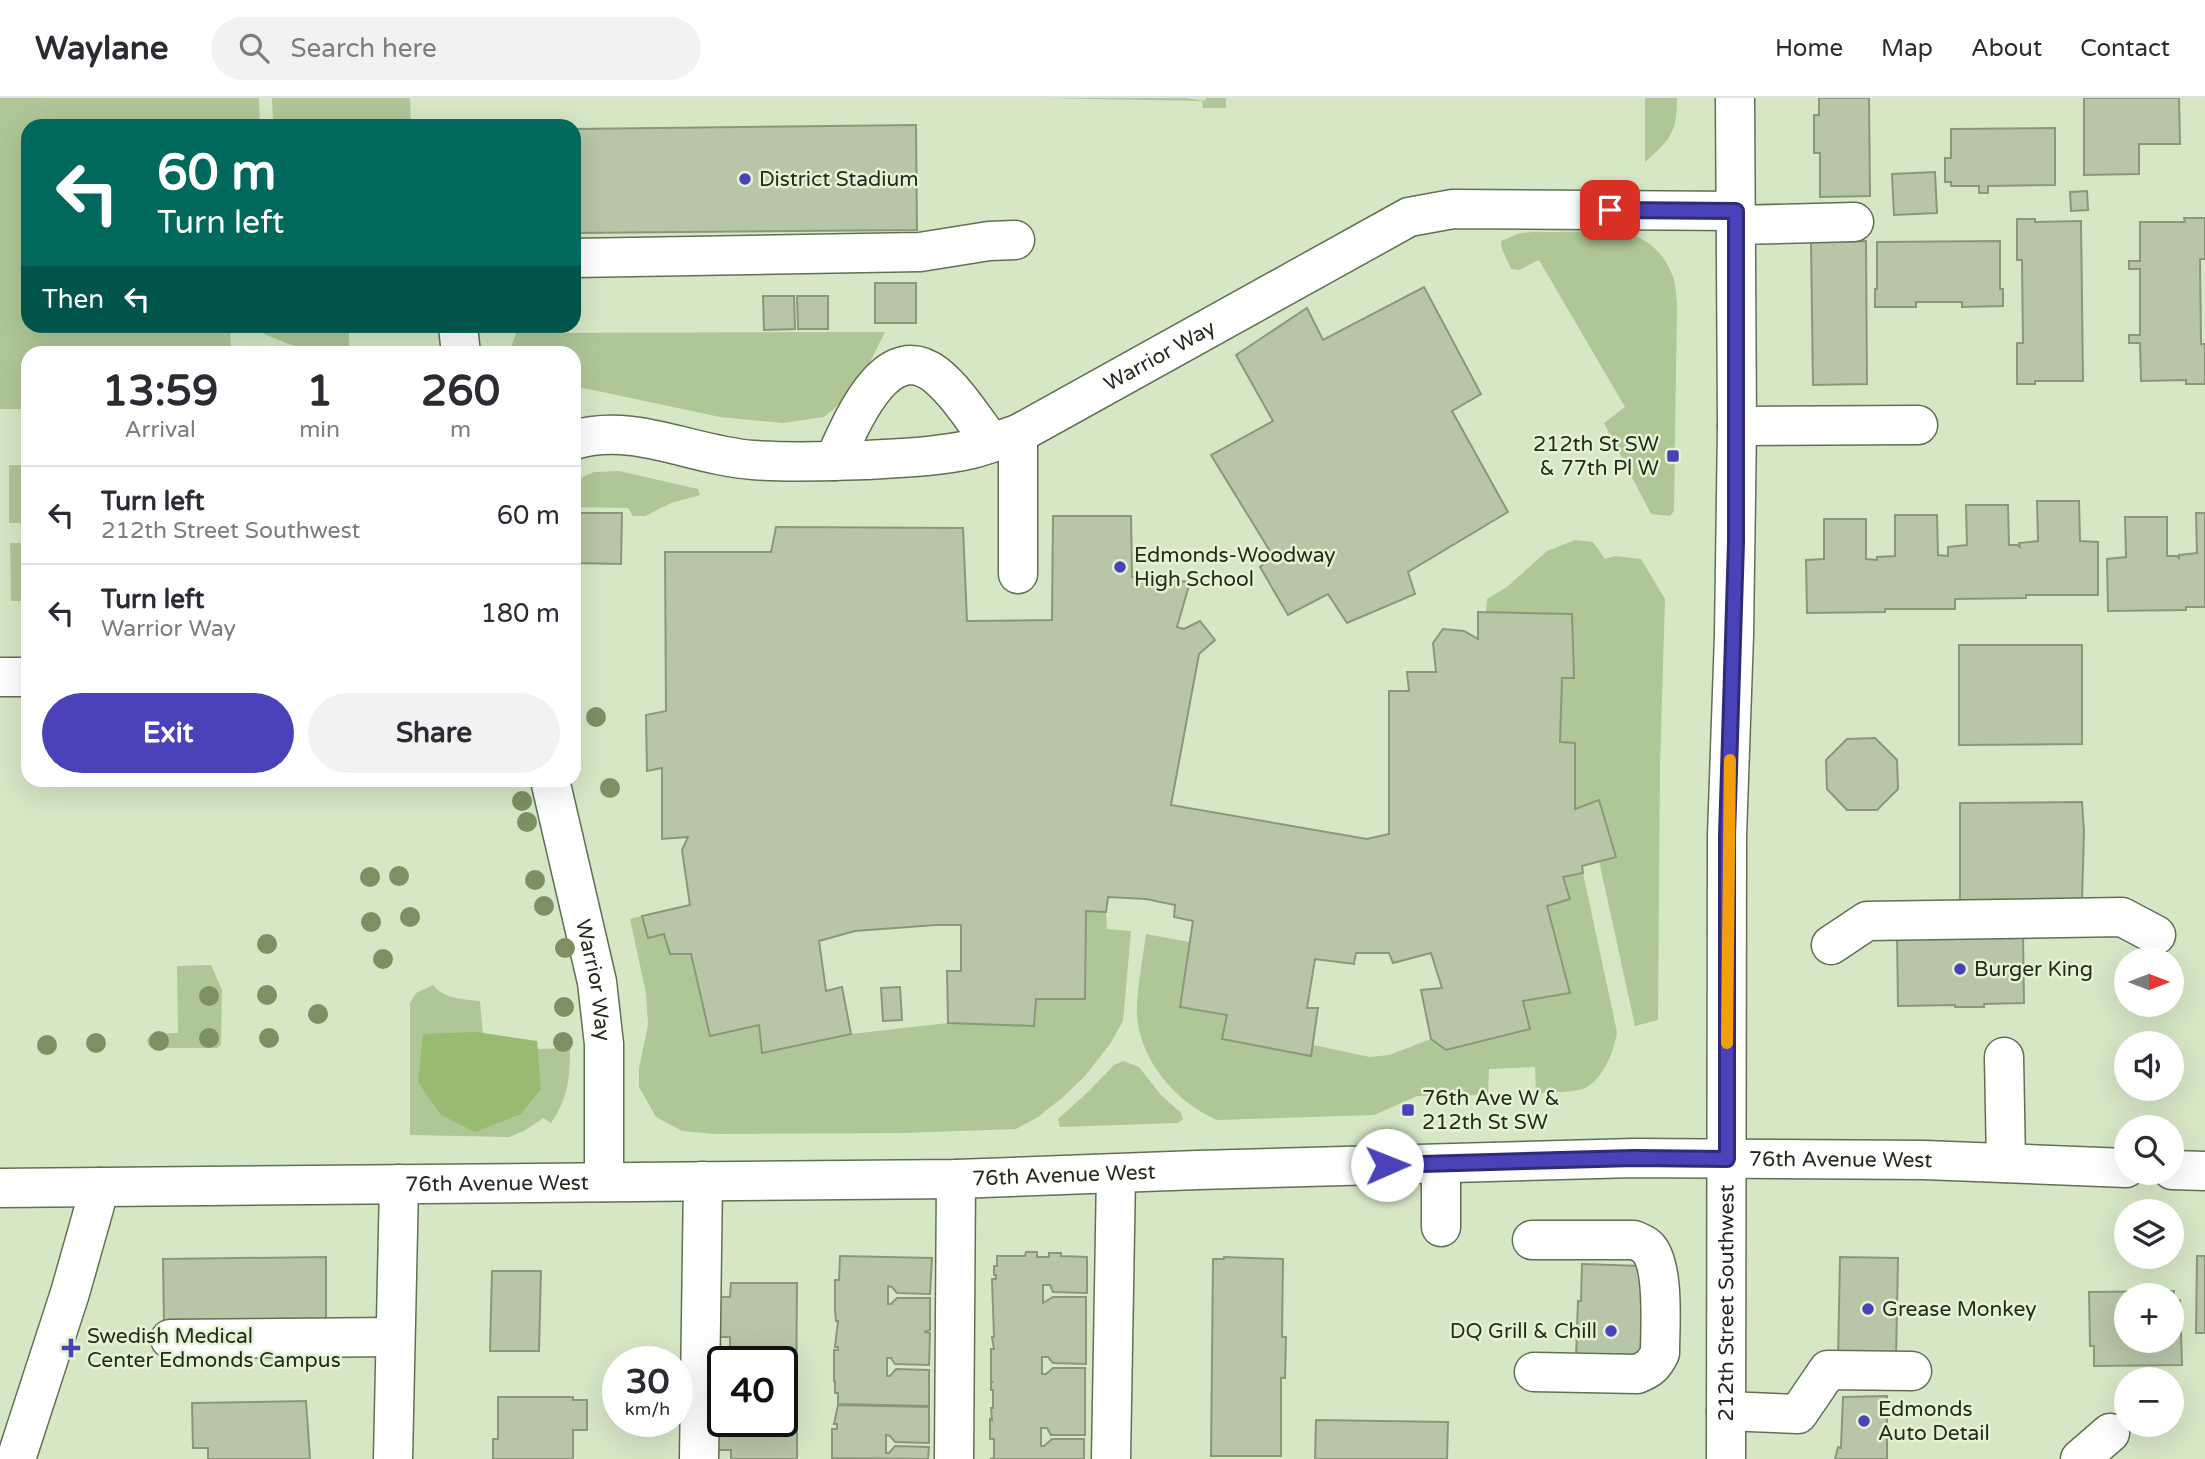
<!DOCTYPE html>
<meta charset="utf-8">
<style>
body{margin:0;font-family:"Varela Round",sans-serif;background:#f2f2f3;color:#2b2b33;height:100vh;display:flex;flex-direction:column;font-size:26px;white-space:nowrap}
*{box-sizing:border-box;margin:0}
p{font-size:23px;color:#7c7c81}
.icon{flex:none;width:38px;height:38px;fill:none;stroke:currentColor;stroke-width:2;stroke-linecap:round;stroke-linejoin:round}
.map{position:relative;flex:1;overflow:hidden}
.drawer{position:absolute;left:21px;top:248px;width:560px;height:441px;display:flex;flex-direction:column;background:#fff;border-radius:21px;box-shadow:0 7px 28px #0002}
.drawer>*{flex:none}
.hud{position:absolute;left:21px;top:21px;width:560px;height:214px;border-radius:21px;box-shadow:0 7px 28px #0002;background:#00695c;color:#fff;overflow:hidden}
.needle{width:46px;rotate:90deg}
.buttons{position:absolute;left:2114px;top:849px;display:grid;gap:14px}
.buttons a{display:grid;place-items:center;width:70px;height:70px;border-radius:50%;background:#fff;box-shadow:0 7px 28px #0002;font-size:35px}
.speed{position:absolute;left:602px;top:1248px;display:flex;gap:14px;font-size:35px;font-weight:700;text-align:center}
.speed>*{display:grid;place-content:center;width:91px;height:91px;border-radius:50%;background:#fff;box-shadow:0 7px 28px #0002;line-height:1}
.speed small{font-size:18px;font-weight:400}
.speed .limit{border:4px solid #111;border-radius:10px;background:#fff;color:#111}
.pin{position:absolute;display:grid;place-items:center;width:60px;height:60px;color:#fff;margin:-30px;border-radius:14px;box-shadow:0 4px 10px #0006}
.me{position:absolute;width:77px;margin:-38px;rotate:89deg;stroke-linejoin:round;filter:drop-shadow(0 0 5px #0008)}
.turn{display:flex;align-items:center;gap:24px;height:147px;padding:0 21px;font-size:32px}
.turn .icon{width:91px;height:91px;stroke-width:2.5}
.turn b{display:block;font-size:49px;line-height:60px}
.then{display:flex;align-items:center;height:66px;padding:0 21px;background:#0003;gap:14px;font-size:26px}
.eta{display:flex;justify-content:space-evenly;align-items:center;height:119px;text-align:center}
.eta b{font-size:42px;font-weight:700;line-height:49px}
.action{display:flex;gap:14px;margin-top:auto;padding:14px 21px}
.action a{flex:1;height:80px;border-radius:42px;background:#4942b9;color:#fff;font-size:28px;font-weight:700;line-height:80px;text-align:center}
.action a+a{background:#f2f2f3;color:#2b2b33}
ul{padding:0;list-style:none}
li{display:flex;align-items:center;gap:21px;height:98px;padding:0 21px;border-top:2px solid #e1e1e2}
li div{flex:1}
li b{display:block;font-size:26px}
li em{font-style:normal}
header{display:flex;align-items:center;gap:42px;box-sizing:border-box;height:98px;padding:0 35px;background:#fff;border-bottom:2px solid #e1e1e2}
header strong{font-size:33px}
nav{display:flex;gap:38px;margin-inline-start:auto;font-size:24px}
.search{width:490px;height:63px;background:#f2f2f3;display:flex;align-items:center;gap:18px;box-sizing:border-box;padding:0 24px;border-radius:38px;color:#7c7c81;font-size:26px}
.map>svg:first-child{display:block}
.green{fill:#afc797}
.forest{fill:#98ba71}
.building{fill:#b6c6a6;stroke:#899879;stroke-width:2;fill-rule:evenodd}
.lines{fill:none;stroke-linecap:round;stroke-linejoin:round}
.minor-casing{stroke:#617053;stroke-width:41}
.major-casing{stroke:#617053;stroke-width:41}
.minor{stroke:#fff;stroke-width:38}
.major{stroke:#fff;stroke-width:38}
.tree{fill:#7c9064}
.route-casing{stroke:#2f2b78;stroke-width:18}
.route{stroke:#4942b9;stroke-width:12}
.slow{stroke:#f59e0b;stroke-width:12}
.poi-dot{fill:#4942b9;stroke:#e3f4d3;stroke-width:2.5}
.labels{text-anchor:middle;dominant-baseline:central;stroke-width:5;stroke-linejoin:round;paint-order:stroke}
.poi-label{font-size:21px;fill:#242a1d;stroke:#e3f4d3;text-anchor:start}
.street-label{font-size:21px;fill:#242a1d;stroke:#e3f4d3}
</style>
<header>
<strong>Waylane</strong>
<div class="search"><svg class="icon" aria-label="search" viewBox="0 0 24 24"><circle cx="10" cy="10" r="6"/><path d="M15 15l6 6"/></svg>Search here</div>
<nav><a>Home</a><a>Map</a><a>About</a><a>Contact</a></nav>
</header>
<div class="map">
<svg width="2205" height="1361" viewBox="0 0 2205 1361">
<rect width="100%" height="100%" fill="#d6e7c6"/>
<g class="green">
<polygon points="0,0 259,0 260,28 28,28 28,228 230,228 231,254 229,255 28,256 28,311 0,311"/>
<polygon points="272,0 410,0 411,28 381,28 380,21 273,22"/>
<polygon points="1040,0 1187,0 1205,3 1206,0 1226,0 1226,10 1203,10 1202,3"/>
<path d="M1645,0h32c0,35 -7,42 -32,64z"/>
<path d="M1533,134c26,1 82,-4 104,5 17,6 30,23 36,40 3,8 3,18 4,27l-3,207 -4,5 -19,-2 -47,-91 21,-16 -86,-147 -20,10 -8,-1 -9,-20 -1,-8 19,-8z"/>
<polygon points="264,228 349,228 349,255 311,255 264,236"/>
<polygon points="885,234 856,292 824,319 783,325 720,319 574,288 574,256 512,255 511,249 516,235"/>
<rect x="9" y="367" width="19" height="58"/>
<polygon points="619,373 698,391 700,397 671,405 645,418 633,418 628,410 574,409 574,383 594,374"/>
<polygon points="1575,442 1593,444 1605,461 1615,458 1641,461 1665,501 1660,669 1658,922 1635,928 1599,763 1616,758 1599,702 1575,711 1575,645 1560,644 1562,580 1574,579 1572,516 1486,514 1487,501 1507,489 1547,453"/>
<polygon points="10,445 28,445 28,503 11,503"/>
<path d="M1583,775l34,159c-3,19 -13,46 -32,56 -9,5 -38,4 -49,5l-1,-26 -46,2 -1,26 -71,1 -43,19 -157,5c-41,-18 -76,-58 -80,-104 -1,-22 6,-59 9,-82l43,8 -9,65 47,8 -4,24 88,17 2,-11 57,12 19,-2 42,-16 15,11 84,-21 -7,-28 47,-8 -23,-87 23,-7 -7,-22z"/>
<polygon points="1086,813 1106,814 1107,831 1131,833 1123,923 1110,946 1085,978 1062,1000 1038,1019 1016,1031 901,1035 716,1036 682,1033 656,1019 639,989 639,970 648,927 646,895 630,821 642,818 648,840 664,836 691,856 710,938 759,927 762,955 851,936 948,925 1034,928 1036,901 1084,901"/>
<polygon points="211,867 222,892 221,947 217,950 152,950 148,947 147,941 152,936 178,935 177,868"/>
<path d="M433,887c11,14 30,14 47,16l3,33 -7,-2 65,57 -4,-40 33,-1c0,29 -2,51 -19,75l-8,-5 -19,13 -15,6 -99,-2v-132l6,-10z"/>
<polygon points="1123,963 1139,969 1161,997 1181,1015 1183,1021 1178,1025 1060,1029 1058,1021 1089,993 1114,967"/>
</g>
<polygon class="forest" points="476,934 537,943 541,991 521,1016 475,1034 441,1017 418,984 423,936"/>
<g class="building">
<polygon points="1819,0 1869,0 1870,98 1820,99 1820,55 1814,55 1814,17 1819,17"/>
<polygon points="2084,0 2179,0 2180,46 2139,46 2139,76 2084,77"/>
<polygon points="916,27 917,132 574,135 574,31"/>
<polygon points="2055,30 2055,87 1988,88 1988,95 1979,95 1979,88 1951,88 1951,84 1945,84 1945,60 1951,60 1951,31"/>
<polygon points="1935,74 1937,115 1894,117 1892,76"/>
<polygon points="2087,93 2088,112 2071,113 2070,94"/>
<polygon points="2184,120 2205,120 2205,161 2200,161 2201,246 2205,246 2205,286 2186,286 2186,282 2141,283 2140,245 2129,245 2129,237 2140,237 2140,171 2129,171 2129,163 2140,163 2140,124 2185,124"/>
<polygon points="2017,121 2035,121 2035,124 2081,123 2083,283 2035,283 2035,286 2017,286 2017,245 2023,245 2022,162 2017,162"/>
<polygon points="1866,143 1867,286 1813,287 1811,144"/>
<polygon points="2000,143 2000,191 2003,191 2003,208 1962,209 1962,204 1916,204 1916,209 1875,209 1875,191 1877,191 1877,144"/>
<rect x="875" y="185" width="41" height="40"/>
<polygon points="1424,189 1481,296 1452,313 1508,414 1408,474 1415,496 1347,525 1328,496 1288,517 1260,469 1273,458 1211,357 1273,323 1236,257 1307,210 1323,242"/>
<polygon points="763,198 794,198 795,231 764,232"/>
<polygon points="797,198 828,198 828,231 798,231"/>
<polygon points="2037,403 2079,403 2080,443 2098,444 2098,497 2026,497 2026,500 1955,501 1955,511 1885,511 1885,514 1807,515 1806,462 1824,461 1824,421 1866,421 1866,461 1877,462 1877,459 1895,458 1895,417 1937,417 1938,457 1948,458 1948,449 1967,447 1966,407 2008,407 2009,447 2017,447 2020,449 2019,445 2038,443"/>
<polygon points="574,415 622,415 621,466 574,465"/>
<polygon points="2196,415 2205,415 2205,509 2186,509 2186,512 2108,513 2107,461 2126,459 2125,419 2167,419 2167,458 2177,458 2179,460 2179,457 2197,455"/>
<polygon points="1053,418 1131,418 1132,479 1190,484 1177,529 1184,531 1200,523 1215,542 1199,556 1171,707 1367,741 1389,736 1389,593 1409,593 1407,574 1436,574 1433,545 1443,531 1464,533 1478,541 1478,514 1572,516 1574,580 1562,580 1560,644 1575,645 1575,711 1599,702 1616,759 1582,768 1583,775 1563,779 1570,801 1547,808 1570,895 1523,903 1530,931 1446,952 1431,941 1421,892 1442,890 1431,855 1393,865 1389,855 1356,855 1354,866 1315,861 1307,910 1318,910 1311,958 1222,941 1227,917 1180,909 1193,823 1174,819 1175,807 1146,801 1108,799 1106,814 1086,813 1085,901 1036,901 1034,928 948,925 947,873 961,873 961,827 936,827 855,833 819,843 826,893 842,889 851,936 762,955 759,927 710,938 691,856 670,856 664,836 648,840 642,818 690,807 682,752 688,739 662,741 662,670 647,673 646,617 666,613 665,454 771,454 776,429 963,430 967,523 1052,522"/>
<polygon points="1959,547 2082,547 2082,646 1959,647"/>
<polygon points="1875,640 1897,662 1898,691 1877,712 1847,712 1827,691 1826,662 1847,641"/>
<polygon points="2082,704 2084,733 2082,803 1960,804 1960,705"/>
<polygon points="1897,836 2023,836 2024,905 1984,906 1984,909 1955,909 1955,907 1898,908"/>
<polygon points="900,889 902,922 883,923 881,890"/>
<polygon points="1026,1154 1037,1154 1037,1159 1049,1159 1049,1155 1061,1155 1061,1158 1087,1159 1087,1195 1053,1194 1050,1187 1043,1187 1043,1205 1053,1199 1086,1199 1086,1266 1053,1265 1048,1259 1042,1259 1042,1276 1046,1276 1053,1270 1085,1270 1085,1337 1051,1337 1047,1330 1041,1330 1041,1348 1044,1348 1052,1341 1084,1341 1084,1361 990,1361 994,1360 994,1341 990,1341 990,1321 992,1322 991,1310 993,1310 993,1292 991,1292 991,1284 993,1284 991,1283 991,1251 994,1251 992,1239 994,1239 992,1181 996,1181 996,1177 994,1177 994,1168 997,1168 997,1158 1025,1158"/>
<polygon points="840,1158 932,1160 930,1196 897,1195 892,1189 888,1188 888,1206 891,1206 897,1200 930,1200 930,1232 924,1234 930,1235 929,1267 895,1266 891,1260 887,1260 887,1278 890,1278 896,1271 929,1272 929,1308 838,1306 838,1295 835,1295 835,1283 834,1283 834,1252 838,1252 838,1249 835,1249 838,1223 836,1223 835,1212 835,1182 839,1182"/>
<polygon points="2197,1158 2205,1158 2205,1235 2196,1235"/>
<polygon points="326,1159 326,1224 164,1227 163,1161"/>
<polygon points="1224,1159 1283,1161 1282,1239 1286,1239 1285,1280 1281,1280 1281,1358 1211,1358 1213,1161 1224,1161"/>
<polygon points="1840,1159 1898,1160 1896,1263 1838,1262"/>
<polygon points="1582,1166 1642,1168 1645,1262 1576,1260 1578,1203 1581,1203"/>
<polygon points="492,1173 541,1173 539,1253 490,1253"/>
<polygon points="731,1185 797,1185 796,1319 782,1319 782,1264 730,1264 730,1239 715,1239 715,1199 730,1199"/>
<path d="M2174,1193v9h6l2,65 -88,1v-20h-4l-1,-54zM2126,1197h46v45h-46z"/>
<rect x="715" y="1265" width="8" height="39"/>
<polygon points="1887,1298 1887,1361 1835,1361 1838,1349 1841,1350 1841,1348 1843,1299"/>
<polygon points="498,1299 573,1299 573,1302 587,1302 587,1332 573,1332 573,1361 493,1361 493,1341 498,1341"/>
<polygon points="306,1303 310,1361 208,1361 208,1350 193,1350 192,1305"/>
<polygon points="838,1307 929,1309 929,1345 895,1344 890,1338 886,1337 886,1355 889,1355 895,1348 929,1349 928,1361 832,1360 832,1331 837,1331 837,1326 834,1326"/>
<polygon points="1316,1322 1448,1324 1447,1361 1315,1361"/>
<polygon points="716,1331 797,1331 797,1361 731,1361 731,1352 716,1352"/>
</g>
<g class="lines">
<g class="minor-casing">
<g id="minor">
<polyline points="1736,127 1854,124"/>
<polyline points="574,160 920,154 989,143 1015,142"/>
<polyline points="458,228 461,256"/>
<polyline points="1737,328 1918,327"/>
<polyline points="1018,336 1018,476"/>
<path id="s1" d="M574,342c60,-18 119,16 179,20 37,3 75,1 112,0 35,-2 73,-3 107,-11 15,-4 31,-10 46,-15l391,-217 44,-8 283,2"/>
<path d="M834,363c16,-34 51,-126 102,-86 22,18 38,45 55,67"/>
<polyline points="0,579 28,579"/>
<path id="s2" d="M550,682l47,202 7,62v138"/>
<polyline points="1831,847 1867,823 2122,819 2156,837"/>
<polyline points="2004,959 2006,1065"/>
<polyline points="1441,1066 1441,1129"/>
<polyline points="2172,1072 2205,1073"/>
<path id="s3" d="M0,1090l956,-9 242,-9 436,-12 290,2 202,8"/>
<path d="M1532,1142h102c4,2 11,4 14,8 17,19 12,80 12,105 -6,12 -10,16 -23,21l-103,-2"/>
<polyline points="170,1241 395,1239"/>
<polyline points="1726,1313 1798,1316 1828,1272 1912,1273"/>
<polyline points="16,1361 70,1195 100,1089"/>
<polyline points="393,1361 399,1086"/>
<polyline points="699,1361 703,1083"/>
<polyline points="954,1361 956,1081"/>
<polyline points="1111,1361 1116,1076"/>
<polyline points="2080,1361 2110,1335"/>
</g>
</g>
<g class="major-casing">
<g id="major">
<path id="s4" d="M1726,1361l1,-623 7,-201 3,-209 -2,-328"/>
</g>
</g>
<use href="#minor" class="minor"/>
<use href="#major" class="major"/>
</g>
<g class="tree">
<circle cx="596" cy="619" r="10"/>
<circle cx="610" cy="690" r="10"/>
<circle cx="522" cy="703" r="10"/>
<circle cx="527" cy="724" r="10"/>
<circle cx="399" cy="778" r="10"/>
<circle cx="370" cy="779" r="10"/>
<circle cx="535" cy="782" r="10"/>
<circle cx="544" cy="808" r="10"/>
<circle cx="410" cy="819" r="10"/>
<circle cx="371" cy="824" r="10"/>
<circle cx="267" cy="846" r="10"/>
<circle cx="565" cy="850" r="10"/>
<circle cx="383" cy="861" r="10"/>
<circle cx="267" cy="897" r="10"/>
<circle cx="209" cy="898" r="10"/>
<circle cx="564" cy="909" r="10"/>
<circle cx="318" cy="916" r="10"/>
<circle cx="209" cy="940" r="10"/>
<circle cx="269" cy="940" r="10"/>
<circle cx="159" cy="943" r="10"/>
<circle cx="563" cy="944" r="10"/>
<circle cx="96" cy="945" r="10"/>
<circle cx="47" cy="947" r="10"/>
</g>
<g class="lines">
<g class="route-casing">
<polyline id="route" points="1387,1067 1634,1060 1727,1061 1727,738 1736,444 1736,113 1610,112"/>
</g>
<use href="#route" class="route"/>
<polyline class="slow" points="1727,945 1730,662"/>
</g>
<g class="poi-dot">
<circle cx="745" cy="81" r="7"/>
<rect x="1666" y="351" width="14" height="14" rx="3.5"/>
<circle cx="1120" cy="469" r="7"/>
<circle cx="1960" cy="871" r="7"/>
<rect x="1401" y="1005" width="14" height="14" rx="3.5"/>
<circle cx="1868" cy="1211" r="7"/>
<circle cx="1611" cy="1233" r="7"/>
<path d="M67.5 1239.5h7v7h7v7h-7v7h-7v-7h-7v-7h7z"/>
<circle cx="1864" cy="1323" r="7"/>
</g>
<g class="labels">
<g class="poi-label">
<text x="759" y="81">District Stadium</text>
<text x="1659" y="346" text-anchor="end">212th St SW<tspan x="1659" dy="24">&amp; 77th Pl W</tspan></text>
<text x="1134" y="457">Edmonds-Woodway<tspan x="1134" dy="24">High School</tspan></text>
<text x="1974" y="871">Burger King</text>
<text x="1422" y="1000">76th Ave W &amp;<tspan x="1422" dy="24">212th St SW</tspan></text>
<text x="1882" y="1211">Grease Monkey</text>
<text x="1597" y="1233" text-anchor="end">DQ Grill &amp; Chill</text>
<text x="87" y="1238">Swedish Medical<tspan x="87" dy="24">Center Edmonds Campus</tspan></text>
<text x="1878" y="1311">Edmonds<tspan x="1878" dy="24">Auto Detail</tspan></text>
</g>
<g class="street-label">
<text stroke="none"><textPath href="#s1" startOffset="612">Warrior Way</textPath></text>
<text stroke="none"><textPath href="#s2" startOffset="205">Warrior Way</textPath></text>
<text stroke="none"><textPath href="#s3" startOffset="1841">76th Avenue West</textPath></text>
<text stroke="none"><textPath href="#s3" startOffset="1064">76th Avenue West</textPath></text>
<text stroke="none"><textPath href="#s3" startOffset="497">76th Avenue West</textPath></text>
<text stroke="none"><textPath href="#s4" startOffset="156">212th Street Southwest</textPath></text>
</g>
</g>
</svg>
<div class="buttons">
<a><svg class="needle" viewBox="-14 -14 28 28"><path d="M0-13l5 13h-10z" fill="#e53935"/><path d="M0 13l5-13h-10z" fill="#7c7c81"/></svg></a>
<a><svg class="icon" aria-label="sound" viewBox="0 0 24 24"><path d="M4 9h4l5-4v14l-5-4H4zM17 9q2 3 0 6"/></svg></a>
<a><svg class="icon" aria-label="search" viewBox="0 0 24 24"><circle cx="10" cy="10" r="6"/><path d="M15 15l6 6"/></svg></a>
<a><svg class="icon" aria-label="layers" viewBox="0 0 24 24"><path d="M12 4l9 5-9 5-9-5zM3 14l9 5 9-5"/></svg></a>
<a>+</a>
<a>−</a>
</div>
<div class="speed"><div>30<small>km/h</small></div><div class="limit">40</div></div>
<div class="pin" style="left:1610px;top:112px;background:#d93025"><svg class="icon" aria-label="arrive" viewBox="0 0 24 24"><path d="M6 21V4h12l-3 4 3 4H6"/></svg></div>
<svg class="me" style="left:1387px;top:1067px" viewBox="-20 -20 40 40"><circle r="19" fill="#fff"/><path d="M0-13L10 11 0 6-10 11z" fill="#4942b9"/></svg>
<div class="hud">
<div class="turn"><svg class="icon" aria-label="left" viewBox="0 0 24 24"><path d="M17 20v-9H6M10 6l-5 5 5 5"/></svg><div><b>60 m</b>Turn left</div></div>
<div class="then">Then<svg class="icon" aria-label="left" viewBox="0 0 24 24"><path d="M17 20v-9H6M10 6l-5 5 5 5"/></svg></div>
</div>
<section class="drawer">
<div class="eta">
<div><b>13:59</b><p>Arrival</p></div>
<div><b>1</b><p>min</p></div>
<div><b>260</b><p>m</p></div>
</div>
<ul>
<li><svg class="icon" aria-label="left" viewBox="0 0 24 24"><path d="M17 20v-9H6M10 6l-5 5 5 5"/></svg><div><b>Turn left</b><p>212th Street Southwest</p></div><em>60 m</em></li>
<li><svg class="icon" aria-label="left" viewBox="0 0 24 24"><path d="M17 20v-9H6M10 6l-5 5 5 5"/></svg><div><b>Turn left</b><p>Warrior Way</p></div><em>180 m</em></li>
</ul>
<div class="action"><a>Exit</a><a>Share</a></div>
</section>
</div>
